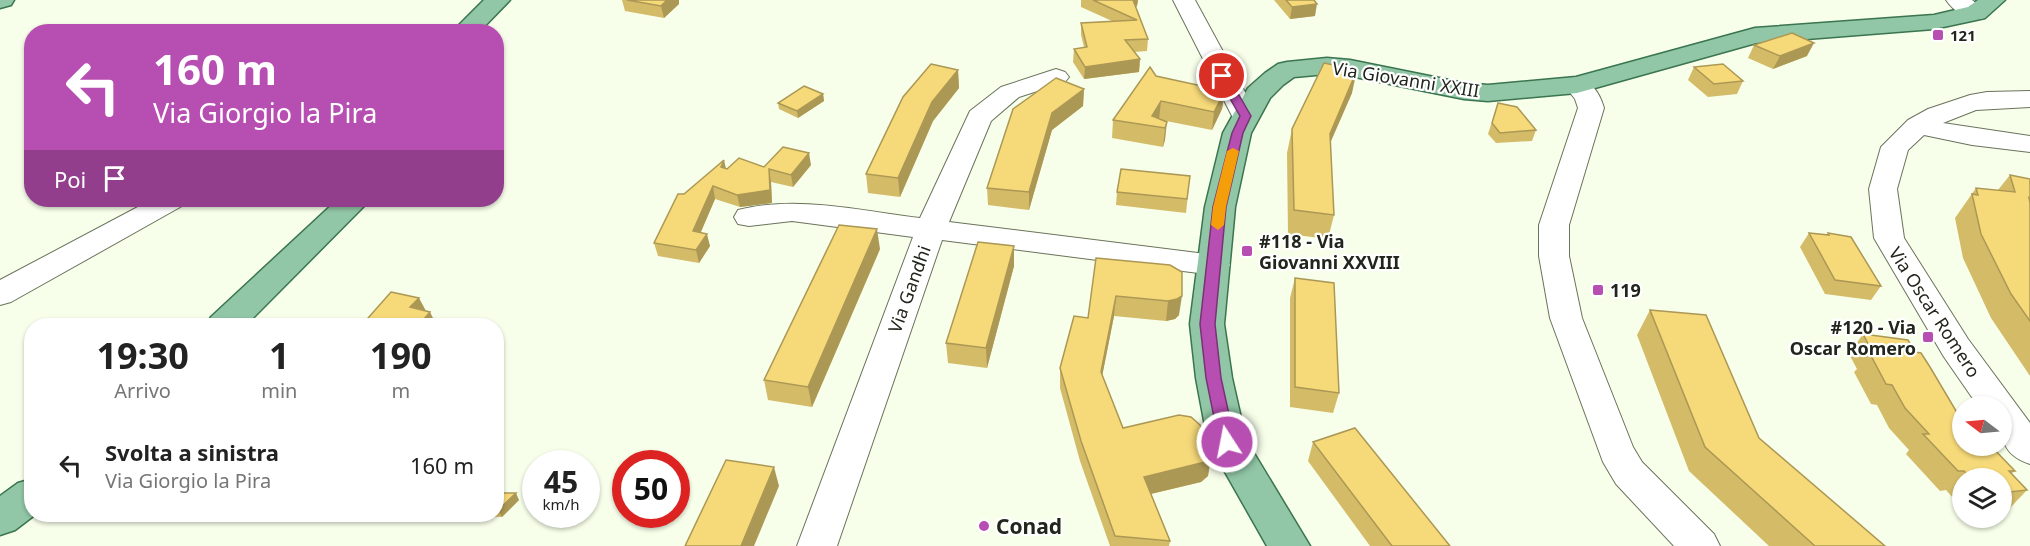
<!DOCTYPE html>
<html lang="it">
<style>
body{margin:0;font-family:"Noto Sans",sans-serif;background:#f2f2f2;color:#222;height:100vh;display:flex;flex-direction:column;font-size:22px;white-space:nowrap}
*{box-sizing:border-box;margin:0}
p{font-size:20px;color:#767676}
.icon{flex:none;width:33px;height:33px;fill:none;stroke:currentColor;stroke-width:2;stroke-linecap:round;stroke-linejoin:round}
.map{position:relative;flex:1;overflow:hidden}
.drawer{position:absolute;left:24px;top:318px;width:480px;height:204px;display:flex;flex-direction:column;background:#fff;border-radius:24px;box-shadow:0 2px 4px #0004}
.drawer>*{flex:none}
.top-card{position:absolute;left:24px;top:24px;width:480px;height:183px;border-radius:24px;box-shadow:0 2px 4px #0004;background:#b74eb1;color:#fff;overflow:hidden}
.needle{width:39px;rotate:286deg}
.fabs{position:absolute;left:1952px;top:396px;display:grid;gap:12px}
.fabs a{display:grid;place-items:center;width:60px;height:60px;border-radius:50%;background:#fff;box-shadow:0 2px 4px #0004;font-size:30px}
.speed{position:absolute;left:522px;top:450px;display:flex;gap:12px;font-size:30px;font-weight:700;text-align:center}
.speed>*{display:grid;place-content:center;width:78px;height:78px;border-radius:50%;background:#fff;box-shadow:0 2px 4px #0004;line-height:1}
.speed small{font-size:15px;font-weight:400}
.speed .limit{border:9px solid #d22;background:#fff;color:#111}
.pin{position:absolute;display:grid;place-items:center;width:51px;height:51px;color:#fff;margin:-26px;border:3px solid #fff;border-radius:50%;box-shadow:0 2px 6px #0007}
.me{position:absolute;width:66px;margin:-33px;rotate:349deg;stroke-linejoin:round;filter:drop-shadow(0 0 4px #0008)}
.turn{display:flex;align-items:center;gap:21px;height:126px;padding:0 30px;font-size:27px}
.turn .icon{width:78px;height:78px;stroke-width:2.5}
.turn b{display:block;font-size:42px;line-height:51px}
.then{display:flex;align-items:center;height:57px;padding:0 30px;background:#0003;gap:12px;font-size:22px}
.eta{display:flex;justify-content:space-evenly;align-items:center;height:102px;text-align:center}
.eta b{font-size:36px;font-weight:700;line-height:42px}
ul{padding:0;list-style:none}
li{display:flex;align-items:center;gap:18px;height:90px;padding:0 30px}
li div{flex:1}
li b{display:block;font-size:22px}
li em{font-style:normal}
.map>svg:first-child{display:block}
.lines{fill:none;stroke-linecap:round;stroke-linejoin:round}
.minor-casing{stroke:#6a735c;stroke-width:2}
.major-casing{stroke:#3a754f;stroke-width:3}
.minor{fill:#fff;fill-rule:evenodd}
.major{fill:#91c6a6;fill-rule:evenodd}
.wall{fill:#d4bb68}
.shaded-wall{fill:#ac9855}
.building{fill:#f6d979;stroke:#ac9855;stroke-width:1.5}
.route{fill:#b74eb1;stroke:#773373;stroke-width:1.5}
.slow{fill:#f59e0b}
.poi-dot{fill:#b74eb1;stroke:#fff;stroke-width:2}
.labels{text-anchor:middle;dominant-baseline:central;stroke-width:4.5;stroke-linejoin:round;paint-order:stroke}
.far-poi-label{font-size:15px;font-weight:bold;fill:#21251b;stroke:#fff;text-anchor:start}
.street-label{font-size:18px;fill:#21251b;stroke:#fff}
.poi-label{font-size:18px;font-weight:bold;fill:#21251b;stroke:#fff;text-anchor:start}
.near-poi-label{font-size:21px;font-weight:bold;fill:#21251b;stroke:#fff;text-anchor:start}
</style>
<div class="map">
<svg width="2030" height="546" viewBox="0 0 2030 546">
<rect width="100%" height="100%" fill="#f7ffea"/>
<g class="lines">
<g class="minor-casing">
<g id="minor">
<polygon points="1173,0 1195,0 1258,116 1254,122 1245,124 1236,122 1232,116"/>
<path d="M1946,0h26l16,13 -4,5c-14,4 -30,-6 -38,-18z"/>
<path d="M1056,69l9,3 4,5 -4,5 -46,15 -28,24 -42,101 265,33 11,3 5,7 -5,7 -11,3 -272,-35 -105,306h-40l116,-309 -121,-16 -43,5 -11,-2 -4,-7 4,-7c59,-15 123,1 182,8l50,-107 31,-24z"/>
<path d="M1577,77c15,4 23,17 27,31l-35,117v31l13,62 51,129 9,15 72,72 6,12h-46l-58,-62 -13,-22 -53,-144 -11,-62v-31l39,-117 -3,-9 -11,-14 4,-5z"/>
<path d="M2030,91v16l-54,3 -33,13 87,13v16l-58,-7 -48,-10 -16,15 -11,39 7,49 64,101 62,84v41c-31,-10 -29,-30 -29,-58h-23l-34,-49 -70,-119 -5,-49 12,-42 27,-27 20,-11 42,-14 17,-3z"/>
<polygon points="151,200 187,200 182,206 11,302 0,305 0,280"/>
</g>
</g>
<g class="major-casing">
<g id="major">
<polygon points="0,0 14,0 11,5 0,8"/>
<polygon points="484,0 510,0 479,32 452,32"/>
<polygon points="1978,0 2005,0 1985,18 1976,20 1934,29 1756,43 1577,93 1488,101 1464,99 1350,76 1327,74 1294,77 1283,85 1270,98 1251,133 1235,207 1224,324 1232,378 1246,440 1310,546 1267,546 1208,442 1196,378 1190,324 1205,207 1223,133 1248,88 1265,73 1278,64 1287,62 1327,58 1350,60 1464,83 1488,85 1576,77 1755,28 1934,15 1968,7"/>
<polygon points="337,200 370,200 245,326 206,326 211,317"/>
<polygon points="32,479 32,514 36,514 15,530 0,535 0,496 18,483"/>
</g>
</g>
<use href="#minor" class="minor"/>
<use href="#major" class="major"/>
</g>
<g class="wall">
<polygon points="622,0 679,0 679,4 664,18 625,11"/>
<polygon points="1081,0 1138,0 1137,6 1136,7 1148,39 1147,51 1134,52 1140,59 1139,72 1084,79 1073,62 1074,49 1084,47 1081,35 1081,23 1112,21 1081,7"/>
<polygon points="1274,0 1314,0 1315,16 1290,19"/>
<polygon points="1754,45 1807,56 1773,69 1748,58"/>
<polygon points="1694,67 1743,81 1737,94 1708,97 1688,80"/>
<polygon points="958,70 959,88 933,121 900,197 868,193 866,174"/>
<polygon points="1156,76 1225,91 1222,109 1212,130 1166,121 1165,140 1163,147 1112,138 1113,120"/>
<polygon points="1084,89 1083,106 1052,130 1029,210 988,205 987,188"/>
<polygon points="1352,93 1330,143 1334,215 1328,239 1288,234 1287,153 1292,129"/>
<polygon points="823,94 824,101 798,118 779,109 778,103"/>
<polygon points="1498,103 1536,130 1532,141 1496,143 1488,134"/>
<polygon points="811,165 793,187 771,182 772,203 740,207 715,199 701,232 710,246 699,263 658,256 654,243 684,194 726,168"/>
<polygon points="2010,175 2030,179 2030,376 1991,318 1963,258 1955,218 1976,188 1998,190"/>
<polygon points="1190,176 1186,213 1116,205 1117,192"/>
<polygon points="1809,233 1827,235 1828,233 1881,286 1871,300 1825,294 1800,247"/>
<polygon points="1014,246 1014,266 987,368 948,363 946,343"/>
<polygon points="880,249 812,407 768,400 764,380"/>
<polygon points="1096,258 1170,265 1179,315 1175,319 1166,321 1114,316 1102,376 1123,428 1211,456 1208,476 1201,482 1151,494 1170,541 1169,546 1110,546 1080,461 1060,388 1060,368 1088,318"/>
<polygon points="1295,278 1339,393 1333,413 1290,407 1290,298"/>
<polygon points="1650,310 1759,438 1885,546 1769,546 1689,471 1637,335"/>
<polygon points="1863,334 1962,446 2015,471 2011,474 2027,490 2008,510 2001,511 2001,478 1962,478 1962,508 1946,490 1940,491 1906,454 1909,450 1889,428 1877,405 1871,404 1854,372 1857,369 1849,354"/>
<polygon points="1313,442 1450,546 1370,546 1308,461"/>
<polygon points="496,493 519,500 502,517 476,516 475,514 496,514"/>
</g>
<g class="shaded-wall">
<polygon points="667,0 679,0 679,4 664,18 661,6"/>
<polygon points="1132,0 1138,0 1137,6 1131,9"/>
<polygon points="1317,4 1315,16 1290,19 1292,7"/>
<polygon points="1814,43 1807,56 1773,69 1780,56"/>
<polygon points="1140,59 1139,72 1084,79 1085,67"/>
<polygon points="958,70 959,88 933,121 900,197 898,178 932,102"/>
<polygon points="1357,70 1352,93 1324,157 1330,134"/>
<polygon points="1084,89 1083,106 1052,130 1029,210 1029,192 1052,113"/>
<polygon points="1225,91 1222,109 1212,130 1214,112"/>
<polygon points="823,94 824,101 798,118 797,111"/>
<polygon points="1161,101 1159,120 1152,116"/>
<polygon points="1167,122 1165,140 1163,147 1165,128"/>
<polygon points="809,153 811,165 793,187 791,175"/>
<polygon points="724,160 727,173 721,167"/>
<polygon points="769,169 771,182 772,203 740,207 737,195"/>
<polygon points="713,186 715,199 696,243 693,231"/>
<polygon points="877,229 880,249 812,407 808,387"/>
<polygon points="707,234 710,246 699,263 696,250"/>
<polygon points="1014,246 1014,266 987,368 986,348"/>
<polygon points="1116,296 1114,316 1099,392 1101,372"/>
<polygon points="1182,296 1179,315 1175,319 1166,321 1168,301"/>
<polygon points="419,298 426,311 410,307"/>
<polygon points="430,312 437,326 418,326"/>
<polygon points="1211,456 1208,476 1201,482 1142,496 1144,477"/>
<polygon points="774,467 779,486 754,546 741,546"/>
<polygon points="516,493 519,500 502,517 498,510"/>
</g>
<g class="building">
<polygon points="627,0 667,0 661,6"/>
<polygon points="1093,0 1133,0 1148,39 1125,40 1140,59 1085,67 1074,49 1087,47 1081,23 1137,20"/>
<polygon points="1286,0 1314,0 1317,4 1292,7"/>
<polygon points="1792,33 1814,43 1780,56 1754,45"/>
<polygon points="1324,63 1357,70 1330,134 1334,215 1294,210 1292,129"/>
<polygon points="931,64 958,70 932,102 898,178 866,174 903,97"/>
<polygon points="1723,64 1743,81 1714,84 1694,67"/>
<polygon points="1150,67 1156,76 1225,91 1214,112 1161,101 1152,116 1167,122 1165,128 1113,120"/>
<polygon points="1056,78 1084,89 1052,113 1029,192 987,188 1013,109"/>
<polygon points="804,86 823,94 797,111 778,103"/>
<polygon points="1498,103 1517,107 1536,130 1500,133 1492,123"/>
<polygon points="783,147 809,153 791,175 769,169 770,190 737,195 713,186 693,231 707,234 696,250 654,243 678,194 684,194 724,160 721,167 727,169 739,158 764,167"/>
<polygon points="1121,169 1190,176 1187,199 1117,192"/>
<polygon points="2010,175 2030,179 2030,199 2029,198 2030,203 2030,321 2011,294 1981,234 1972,194 1978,195 1976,188 2015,192"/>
<polygon points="839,225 877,229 808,387 764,380"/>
<polygon points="1809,233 1829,235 1828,233 1851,237 1881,286 1835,280"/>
<polygon points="978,242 1014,246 986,348 946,343"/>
<polygon points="1096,258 1170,265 1182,272 1182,296 1177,299 1168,301 1116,296 1101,372 1123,428 1179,415 1191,417 1200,425 1211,446 1211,456 1205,462 1144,477 1170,541 1115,536 1081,441 1060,368 1074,316 1088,318"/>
<polygon points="1295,278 1334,283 1339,393 1295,387"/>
<polygon points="391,292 419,298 410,307 430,312 418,326 361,326"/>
<polygon points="1650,310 1706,315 1759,438 1885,546 1815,546 1705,447"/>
<polygon points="1863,334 1908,340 1915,352 1921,353 1930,367 1962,421 1962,446 1991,446 2015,471 2009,471 2027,490 2001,493 2001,478 1971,478 1964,471 1958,471 1923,434 1929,434 1905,408 1892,385 1886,384 1869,352 1873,353"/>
<polygon points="1355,428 1450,546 1392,546 1313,442"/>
<polygon points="726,460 774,467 741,546 685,546"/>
<polygon points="496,493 516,493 498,510 496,510"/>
</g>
<polygon class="route" points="1222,72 1228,76 1251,116 1243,133 1226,207 1215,324 1221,378 1235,442 1233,446 1227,448 1221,446 1219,442 1206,378 1200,324 1213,207 1232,133 1240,116 1217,76"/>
<polygon class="slow" points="1233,148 1239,151 1226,207 1224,225 1218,230 1211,225 1213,207 1227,151"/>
<g class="poi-dot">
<rect x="1932" y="29" width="12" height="12" rx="3"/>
<rect x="1241" y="245" width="12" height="12" rx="3"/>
<rect x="1592" y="284" width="12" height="12" rx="3"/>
<rect x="1922" y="331" width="12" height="12" rx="3"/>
<circle cx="984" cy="526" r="6"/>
</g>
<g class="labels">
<g class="far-poi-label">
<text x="1950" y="35">121</text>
</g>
<g class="street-label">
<text transform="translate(1406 79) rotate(9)">Via Giovanni XXIII</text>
<text transform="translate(909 289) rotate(-70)">Via Gandhi</text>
<text transform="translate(1935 312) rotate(57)">Via Oscar Romero</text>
</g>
<g class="poi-label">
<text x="1259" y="241">#118 - Via<tspan x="1259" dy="21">Giovanni XXVIII</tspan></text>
<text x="1610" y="290">119</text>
<text x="1916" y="327" text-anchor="end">#120 - Via<tspan x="1916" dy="21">Oscar Romero</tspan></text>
</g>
<g class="near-poi-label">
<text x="996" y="526">Conad</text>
</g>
</g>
</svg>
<div class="fabs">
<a><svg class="needle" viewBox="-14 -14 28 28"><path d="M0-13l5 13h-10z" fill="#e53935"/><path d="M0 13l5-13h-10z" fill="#767676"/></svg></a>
<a><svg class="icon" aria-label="layers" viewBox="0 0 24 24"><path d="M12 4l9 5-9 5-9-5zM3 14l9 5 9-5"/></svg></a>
</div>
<div class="speed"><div>45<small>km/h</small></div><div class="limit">50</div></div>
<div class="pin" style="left:1222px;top:76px;background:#d93025"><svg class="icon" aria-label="arrive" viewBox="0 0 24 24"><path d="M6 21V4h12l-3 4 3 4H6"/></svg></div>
<svg class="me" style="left:1227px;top:442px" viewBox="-20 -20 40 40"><circle r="17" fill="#b74eb1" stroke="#fff" stroke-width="3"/><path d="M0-11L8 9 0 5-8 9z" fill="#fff"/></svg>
<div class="top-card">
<div class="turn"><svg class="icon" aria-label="left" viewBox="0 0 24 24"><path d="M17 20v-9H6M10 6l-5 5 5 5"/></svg><div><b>160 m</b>Via Giorgio la Pira</div></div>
<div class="then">Poi<svg class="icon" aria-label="arrive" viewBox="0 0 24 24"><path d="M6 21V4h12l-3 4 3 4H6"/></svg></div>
</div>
<section class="drawer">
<div class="eta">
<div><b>19:30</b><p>Arrivo</p></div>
<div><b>1</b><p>min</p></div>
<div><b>190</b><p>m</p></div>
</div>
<ul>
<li><svg class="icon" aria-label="left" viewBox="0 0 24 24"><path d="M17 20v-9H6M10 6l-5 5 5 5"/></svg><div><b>Svolta a sinistra</b><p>Via Giorgio la Pira</p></div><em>160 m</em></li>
</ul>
</section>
</div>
